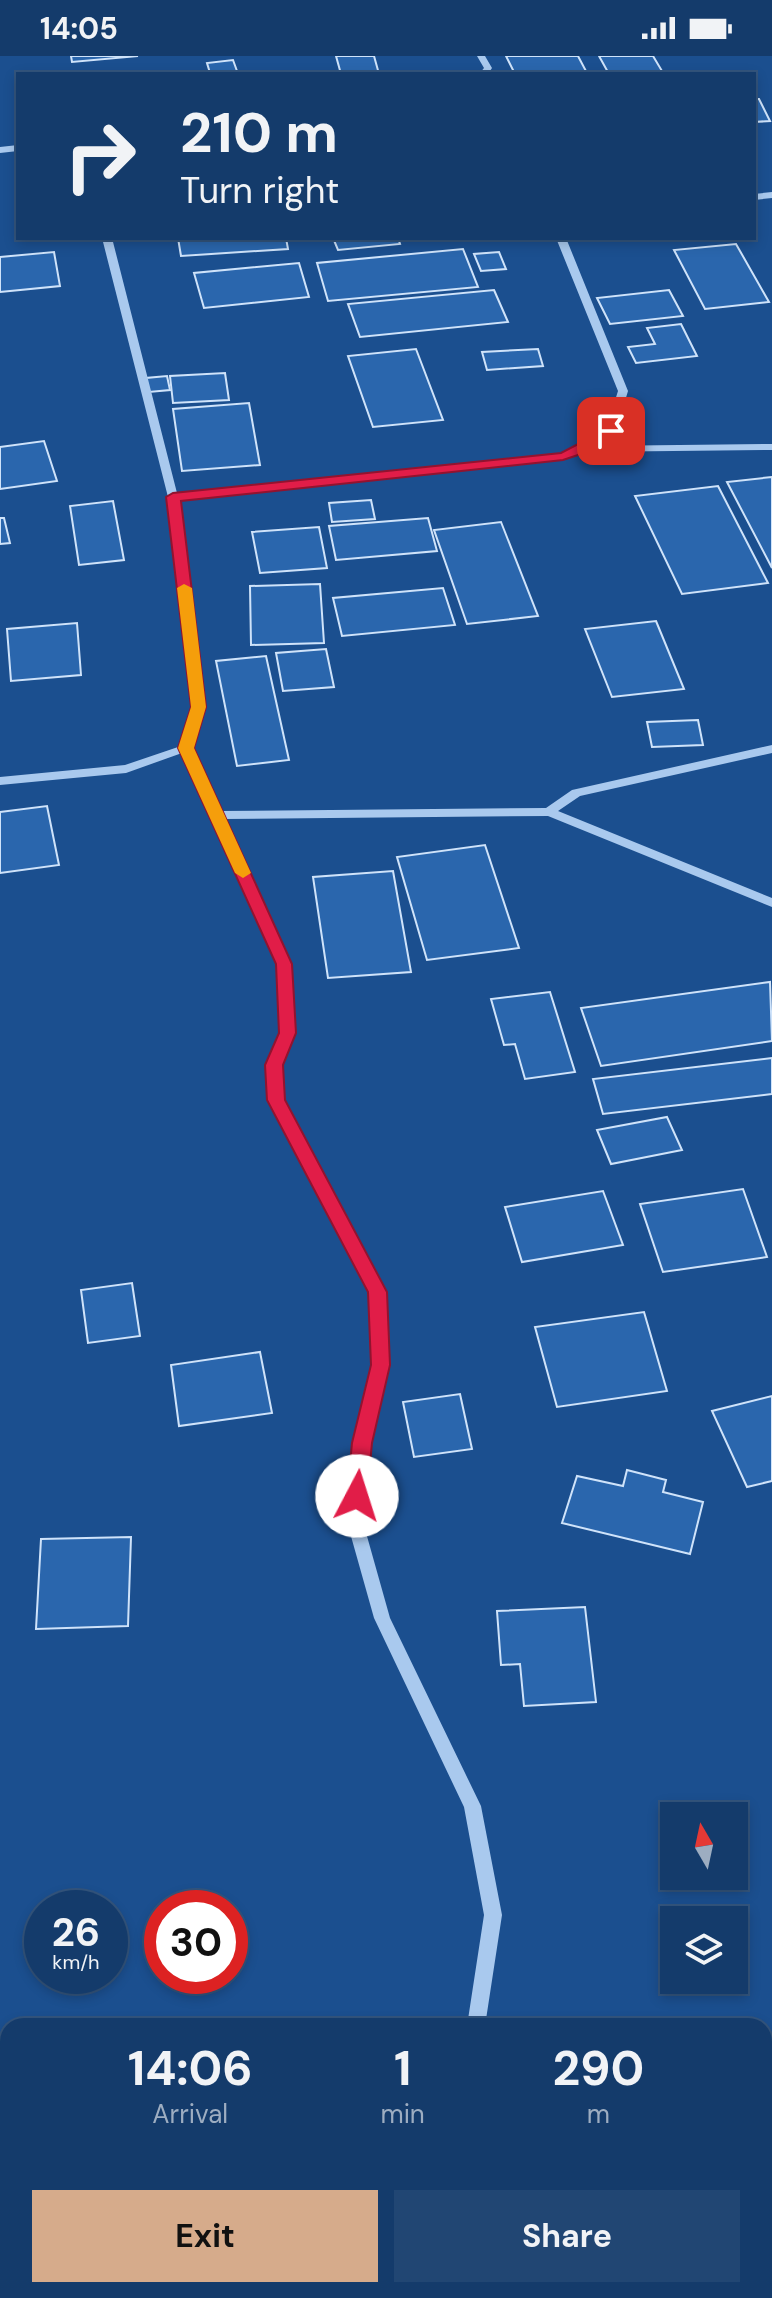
<!DOCTYPE html>
<style>
body{margin:0;font-family:"DM Sans",sans-serif;background:#214673;color:#f1f3f6;height:100vh;display:flex;flex-direction:column;font-size:30px;white-space:nowrap}
*{box-sizing:border-box;margin:0}
p{font-size:26px;color:#9dadc1}
.icon{flex:none;width:44px;height:44px;fill:none;stroke:currentColor;stroke-width:2;stroke-linecap:round;stroke-linejoin:round}
.map{position:relative;flex:1;overflow:hidden}
.details{position:absolute;left:0px;top:1962px;width:772px;height:280px;display:flex;flex-direction:column;background:#143b6b;border-radius:24px 24px 0 0;box-shadow:0 4px 12px #0003,0 0 0 2px #33557e}
.details>*{flex:none}
.top-card{position:absolute;left:16px;top:16px;width:740px;height:168px;border-radius:0px;box-shadow:0 4px 12px #0003,0 0 0 2px #33557e;background:#143b6b;color:#f1f3f6;overflow:hidden}
.needle{width:52px;rotate:351deg}
.fabs{position:absolute;left:660px;top:1746px;display:grid;gap:16px}
.fabs a{display:grid;place-items:center;width:88px;height:88px;border-radius:0px;background:#143b6b;box-shadow:0 4px 12px #0003,0 0 0 2px #33557e;font-size:40px}
.speed{position:absolute;left:24px;top:1834px;display:flex;gap:16px;font-size:40px;font-weight:700;text-align:center}
.speed>*{display:grid;place-content:center;width:104px;height:104px;border-radius:50%;background:#143b6b;box-shadow:0 4px 12px #0003,0 0 0 2px #33557e;line-height:1}
.speed small{font-size:20px;font-weight:400}
.speed .limit{border:12px solid #d22;background:#fff;color:#111}
.pin{position:absolute;display:grid;place-items:center;width:68px;height:68px;color:#fff;margin:-34px;border-radius:16px;box-shadow:0 4px 12px #0006}
.me{position:absolute;width:88px;margin:-44px;rotate:5deg;stroke-linejoin:round;filter:drop-shadow(0 0 6px #0008)}
.turn{display:flex;align-items:center;gap:28px;height:168px;padding:0 32px;font-size:36px}
.turn .icon{width:104px;height:104px;stroke-width:2.5}
.turn b{display:block;font-size:56px;line-height:68px}
.eta{display:flex;justify-content:space-evenly;align-items:center;height:136px;text-align:center}
.eta b{font-size:48px;font-weight:700;line-height:56px}
.button{display:flex;gap:16px;margin-top:auto;padding:16px 32px}
.button a{flex:1;height:92px;border-radius:0px;background:#d6ab8b;color:#111;font-size:32px;font-weight:700;line-height:92px;text-align:center}
.button a+a{background:#214673;color:#f1f3f6}
.status{display:flex;justify-content:space-between;align-items:center;height:56px;padding:0 40px;background:#143b6b;direction:ltr}
.status svg{height:22px;fill:currentColor}
.map>svg:first-child{display:block}
.building{fill:#2a66ad;stroke:#cfe3fa;stroke-width:2}
.lines{fill:none;stroke-linecap:round;stroke-linejoin:round}
.minor{fill:#a9c9ee;fill-rule:evenodd}
.route{fill:#e11d48;stroke:#92132f;stroke-width:2}
.slow{fill:#f59e0b}
</style>
<div class="status"><b>14:05</b><svg viewBox="0 0 49 12"><path d="M0 12V9h3v3zM5 12V6h3v6zM10 12V3h3v9zM15 12V0h3v12zM26 1h20v11H26zM47 4h2v5h-2z"/></svg></div>
<div class="map">
<svg width="772" height="2242" viewBox="0 0 772 2242">
<rect width="100%" height="100%" fill="#1b4f8f"/>
<g class="building">
<polygon points="71,0 138,0 72,6"/>
<polygon points="336,0 374,0 379,18 341,18"/>
<polygon points="506,0 578,0 587,17 515,18"/>
<polygon points="599,0 653,0 662,15 609,18"/>
<polygon points="233,4 237,15 210,17 207,7"/>
<polygon points="754,43 759,43 770,65 754,66"/>
<polygon points="178,182 286,182 288,193 181,200"/>
<polygon points="333,182 398,182 400,188 338,194"/>
<polygon points="736,188 769,246 705,253 674,194"/>
<polygon points="463,193 478,231 328,245 317,207"/>
<polygon points="54,196 60,230 0,236 0,201"/>
<polygon points="499,196 506,213 481,215 474,198"/>
<polygon points="299,207 309,241 204,252 194,217"/>
<polygon points="494,234 508,266 360,281 348,248"/>
<polygon points="669,234 683,260 610,268 597,242"/>
<polygon points="681,268 697,300 636,307 628,291 655,288 647,272"/>
<polygon points="416,293 443,364 373,371 348,300"/>
<polygon points="538,293 543,310 487,314 482,296"/>
<polygon points="225,317 229,344 173,347 170,320"/>
<polygon points="167,320 170,334 149,336 146,322"/>
<polygon points="249,347 260,409 182,415 173,353"/>
<polygon points="44,385 57,425 0,433 0,391"/>
<polygon points="772,421 772,512 727,426"/>
<polygon points="718,430 768,527 682,538 635,440"/>
<polygon points="371,444 375,463 332,466 329,447"/>
<polygon points="113,445 124,504 79,509 70,450"/>
<polygon points="0,462 4,462 10,487 0,488"/>
<polygon points="428,462 437,495 336,504 329,470"/>
<polygon points="501,466 538,560 467,568 434,474"/>
<polygon points="319,471 327,512 260,517 252,476"/>
<polygon points="320,528 324,587 251,589 250,530"/>
<polygon points="443,532 455,569 342,580 333,542"/>
<polygon points="656,565 684,633 612,641 585,573"/>
<polygon points="77,567 81,619 11,625 7,573"/>
<polygon points="326,593 334,631 283,635 276,597"/>
<polygon points="266,600 289,704 237,710 216,605"/>
<polygon points="698,664 703,689 652,691 647,666"/>
<polygon points="47,750 59,809 0,817 0,756"/>
<polygon points="485,789 519,892 427,904 397,801"/>
<polygon points="393,815 411,916 328,922 313,821"/>
<polygon points="770,926 772,985 601,1010 581,952"/>
<polygon points="550,936 575,1016 525,1023 515,988 504,989 491,943"/>
<polygon points="772,1002 772,1038 603,1058 593,1023"/>
<polygon points="667,1061 682,1094 611,1108 597,1074"/>
<polygon points="743,1133 767,1201 663,1216 640,1148"/>
<polygon points="603,1135 623,1189 522,1206 505,1151"/>
<polygon points="132,1227 140,1280 88,1287 81,1234"/>
<polygon points="644,1256 667,1335 557,1351 535,1271"/>
<polygon points="260,1296 272,1357 179,1370 171,1309"/>
<polygon points="460,1338 472,1393 414,1401 403,1346"/>
<polygon points="772,1340 772,1425 747,1431 712,1355"/>
<polygon points="627,1414 666,1424 663,1436 703,1446 690,1498 562,1467 577,1420 623,1430"/>
<polygon points="131,1481 128,1570 36,1573 41,1483"/>
<polygon points="585,1551 596,1646 524,1650 520,1608 501,1609 497,1555"/>
<polygon points="0,2034 8,2037 8,2060 0,2080"/>
</g>
<g class="lines">
<g class="minor">
<polygon points="477,0 485,0 492,12 488,18 479,18 484,12"/>
<polygon points="18,89 18,95 0,97 0,91"/>
<polygon points="772,136 772,142 754,144 754,138"/>
<polygon points="102,182 112,182 177,437 561,397 578,391 606,373 618,335 556,182 566,182 628,335 616,375 594,390 772,388 772,394 583,396 563,403 179,444 205,651 192,692 221,755 546,752 572,734 772,689 772,697 580,740 558,755 772,842 772,851 548,760 224,763 290,908 295,977 281,1009 283,1044 384,1236 388,1309 370,1387 363,1466 390,1562 481,1750 502,1859 485,1970 467,1970 484,1859 464,1751 374,1562 347,1466 354,1387 374,1309 370,1236 269,1044 267,1009 281,977 278,908 182,697 126,717 0,729 0,721 125,709 181,690 193,651 168,441"/>
<polygon points="433,2234 453,2234 452,2242 432,2242"/>
</g>
</g>
<polygon class="route" points="611,371 618,375 616,378 587,396 563,404 181,445 206,651 194,692 292,908 296,977 283,1009 285,1044 387,1236 390,1309 372,1387 367,1440 364,1446 357,1449 350,1446 347,1440 352,1387 371,1309 368,1236 267,1044 265,1009 279,977 276,908 178,692 191,651 166,441 173,437 561,397"/>
<polygon class="slow" points="184,528 192,532 206,651 194,692 251,817 243,822 235,817 178,692 191,651 177,532"/>
</svg>
<div class="fabs">
<a><svg class="needle" viewBox="-14 -14 28 28"><path d="M0-13l5 13h-10z" fill="#e53935"/><path d="M0 13l5-13h-10z" fill="#9dadc1"/></svg></a>
<a><svg class="icon" aria-label="layers" viewBox="0 0 24 24"><path d="M12 4l9 5-9 5-9-5zM3 14l9 5 9-5"/></svg></a>
</div>
<div class="speed"><div>26<small>km/h</small></div><div class="limit">30</div></div>
<div class="pin" style="left:611px;top:375px;background:#d93025"><svg class="icon" aria-label="arrive" viewBox="0 0 24 24"><path d="M6 21V4h12l-3 4 3 4H6"/></svg></div>
<svg class="me" style="left:357px;top:1440px" viewBox="-20 -20 40 40"><circle r="19" fill="#fff"/><path d="M0-13L10 11 0 6-10 11z" fill="#e11d48"/></svg>
<div class="top-card">
<div class="turn"><svg class="icon" aria-label="right" viewBox="0 0 24 24"><path d="M7 20v-9h11M14 6l5 5-5 5"/></svg><div><b>210 m</b>Turn right</div></div>
</div>
<section class="details">
<div class="eta">
<div><b>14:06</b><p>Arrival</p></div>
<div><b>1</b><p>min</p></div>
<div><b>290</b><p>m</p></div>
</div>
<div class="button"><a>Exit</a><a>Share</a></div>
</section>
</div>
